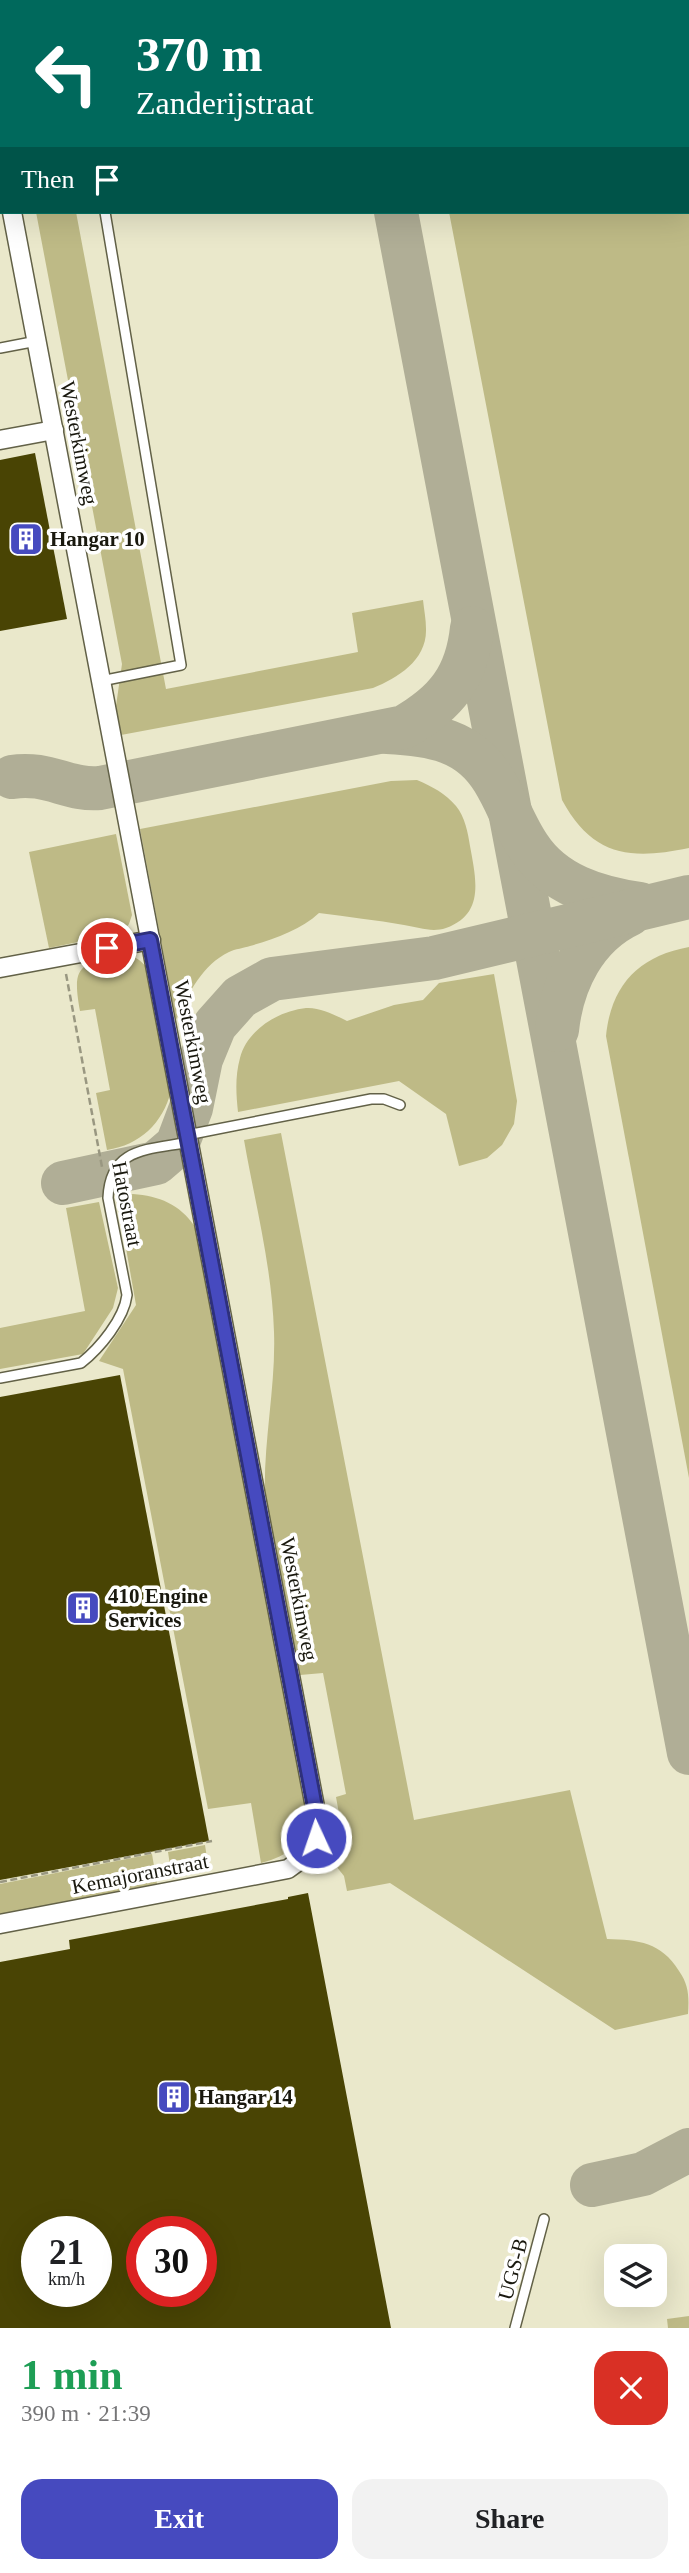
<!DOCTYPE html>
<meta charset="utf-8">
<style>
body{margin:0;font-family:"Times New Roman",serif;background:#f2f2f2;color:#202124;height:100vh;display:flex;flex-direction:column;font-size:26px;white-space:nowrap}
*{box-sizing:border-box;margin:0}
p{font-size:23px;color:#757577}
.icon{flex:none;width:38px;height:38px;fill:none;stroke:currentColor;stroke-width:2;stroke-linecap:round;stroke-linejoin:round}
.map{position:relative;height:2328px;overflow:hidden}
.drawer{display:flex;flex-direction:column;background:#fff;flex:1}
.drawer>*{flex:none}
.guide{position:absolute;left:0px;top:0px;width:690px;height:214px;box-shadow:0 7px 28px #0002;background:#00695c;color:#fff;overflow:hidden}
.fabs{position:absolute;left:604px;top:2244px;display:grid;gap:14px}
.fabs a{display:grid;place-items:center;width:63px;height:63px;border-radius:14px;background:#fff;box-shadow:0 7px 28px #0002;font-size:35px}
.speed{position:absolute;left:21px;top:2216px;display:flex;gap:14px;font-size:35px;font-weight:700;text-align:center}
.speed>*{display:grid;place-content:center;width:91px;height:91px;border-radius:50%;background:#fff;box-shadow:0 7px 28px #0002;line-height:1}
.speed small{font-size:18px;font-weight:400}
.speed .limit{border:10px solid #d22;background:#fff;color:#111}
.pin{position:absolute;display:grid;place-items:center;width:60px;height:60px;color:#fff;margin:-30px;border:4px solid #fff;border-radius:50%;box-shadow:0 2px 7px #0007}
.me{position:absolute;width:77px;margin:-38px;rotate:357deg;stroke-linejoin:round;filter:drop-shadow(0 0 5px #0008)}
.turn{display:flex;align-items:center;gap:24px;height:147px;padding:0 21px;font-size:32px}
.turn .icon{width:91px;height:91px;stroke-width:2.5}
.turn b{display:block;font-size:49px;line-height:60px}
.then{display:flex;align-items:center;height:66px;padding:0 21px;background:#0003;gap:14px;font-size:26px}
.round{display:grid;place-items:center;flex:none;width:74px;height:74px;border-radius:21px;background:#f2f2f2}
.overview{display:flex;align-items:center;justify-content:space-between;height:119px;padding:0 21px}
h1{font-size:42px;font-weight:600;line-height:52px;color:#1e9e55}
.action{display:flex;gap:14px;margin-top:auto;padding:14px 21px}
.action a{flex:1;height:80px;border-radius:21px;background:#464abf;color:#fff;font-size:28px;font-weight:600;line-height:80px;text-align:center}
.action a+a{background:#f2f2f2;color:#202124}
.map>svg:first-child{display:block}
.green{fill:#beba86}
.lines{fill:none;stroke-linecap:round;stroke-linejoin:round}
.taxiway{stroke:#b0ae96;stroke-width:44}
.building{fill:#494404;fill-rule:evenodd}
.service-casing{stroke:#626147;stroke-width:12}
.minor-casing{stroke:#626147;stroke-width:21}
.path{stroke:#999781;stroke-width:2.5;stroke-dasharray:7 3.5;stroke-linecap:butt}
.service{stroke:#fff;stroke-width:9}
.minor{stroke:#fff;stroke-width:18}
.route-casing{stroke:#2e307c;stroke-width:18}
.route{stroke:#464abf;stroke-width:12}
.labels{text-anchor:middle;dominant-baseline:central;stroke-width:7;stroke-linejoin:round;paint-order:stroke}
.street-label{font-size:21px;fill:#19180e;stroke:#fff}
.poi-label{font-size:21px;font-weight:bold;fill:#19180e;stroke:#fff;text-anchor:start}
</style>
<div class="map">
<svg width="689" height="2328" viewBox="0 0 689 2328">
<rect width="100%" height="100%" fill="#eae8cb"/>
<g class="green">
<path d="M408,0h281v848c-58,12 -96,9 -127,-48l-113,-588h239v-210z"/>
<path d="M36,212h40l90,477 192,-37 -6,-39 71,-13c1,10 3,19 3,29 1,31 -28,49 -53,59l-252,47 -5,-29 6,-42z"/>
<path d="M417,780c16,7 28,13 39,26 9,11 12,27 14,40 6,33 15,68 -24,82 -15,5 -27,-1 -42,-3 -28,-5 -56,-8 -85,-12 -18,17 -45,26 -69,33 -6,2 -15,3 -21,6 -27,13 -41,42 -53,68l-36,-191 251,-48z"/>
<polygon points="116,834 132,915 129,924 122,933 49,948 29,852"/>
<path d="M689,947v531l-83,-442c5,-51 33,-80 83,-89z"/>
<path d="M120,955c13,0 19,3 27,13l24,123c-8,32 -31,54 -64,59l-11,-57 14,-3 -15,-81 -15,2c-8,-44 -2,-47 40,-56z"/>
<path d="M494,974l23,127 -3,23 -12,21 -15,13 -28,8 -13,-52 -47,-33 -161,31c-2,-18 -3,-36 2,-54 7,-28 38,-47 66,-50 14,-1 29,7 41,13l47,-16 29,-5 16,-17z"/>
<path d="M281,1133l133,687 156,-30 37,149c32,1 54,3 72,32 10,14 10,26 9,43l-73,16 -225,-147 -43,8 -3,-15 -16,-20 12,-37 -4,-22 10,-3 -23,-121 -23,2 -35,-177c-2,-56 11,-111 9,-166 -2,-65 -19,-129 -30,-192z"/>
<path d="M133,1194c26,2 47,10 62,33l113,589c-7,30 -18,39 -47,47l-10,-60 -43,6 -85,-440 -24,-8 37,-56 -19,-108z"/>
<polygon points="99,1202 118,1288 113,1308 83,1354 0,1369 0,1328 85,1311 66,1208"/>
<polygon points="205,1845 209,1871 172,1878 168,1852"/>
<polygon points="152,1854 157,1884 0,1914 0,1884"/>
<polygon points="689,2316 689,2328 668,2328 667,2319"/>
</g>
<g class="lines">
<g class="taxiway">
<polyline points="355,0 356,2"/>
<polyline points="396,212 689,1753"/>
<path d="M387,732c44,2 83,8 107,49 13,21 21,46 35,66 25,38 69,51 111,57"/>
<path d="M12,777c35,-6 57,14 88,11l304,-61c42,-24 63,-50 68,-99"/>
<path d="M557,1030c5,-48 28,-95 73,-116"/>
<polyline points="63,1183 156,1163 177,1145 191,1108 201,1059 215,1025 240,997 272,979 434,958 689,897"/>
<polyline points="592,2185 643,2174 689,2150"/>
</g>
</g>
<g class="building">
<polygon points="35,453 67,619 0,631 0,460"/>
<polygon points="120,1375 209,1841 0,1880 0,1397"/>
<path d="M308,1893l83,435h-391v-366l70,-13 -1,-9 219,-41v-2zM37,2231h59v60h-59zM142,2231h59v60h-59z"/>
</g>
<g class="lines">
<g class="service-casing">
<g id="service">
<polyline points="69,0 69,2"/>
<polyline points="0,348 37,341"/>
<polyline points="101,681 181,665 105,212"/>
<polyline points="187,1135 371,1099 384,1099 400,1105"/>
<path d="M0,1378l81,-15c19,-15 43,-44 46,-68l-19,-97c2,-51 40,-48 81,-56"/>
<polyline points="515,2328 544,2219"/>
</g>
</g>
<g class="minor-casing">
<g id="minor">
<polyline points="0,148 2,157"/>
<polyline points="0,440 54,430"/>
<polyline points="0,968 151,940"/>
<path d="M0,1924l288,-55c20,-14 27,-22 30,-46l-306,-1611"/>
</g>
</g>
<g class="path">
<polyline points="66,974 102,1167"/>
<polyline points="0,1882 212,1841"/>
</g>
<use href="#service" class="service"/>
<use href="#minor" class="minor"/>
</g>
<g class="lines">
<g class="route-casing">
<polyline id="route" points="107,948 150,940 318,1823 316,1838"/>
</g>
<use href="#route" class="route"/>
</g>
<defs>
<g id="building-square" transform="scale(1.75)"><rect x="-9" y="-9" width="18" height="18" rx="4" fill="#464abf" stroke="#fff"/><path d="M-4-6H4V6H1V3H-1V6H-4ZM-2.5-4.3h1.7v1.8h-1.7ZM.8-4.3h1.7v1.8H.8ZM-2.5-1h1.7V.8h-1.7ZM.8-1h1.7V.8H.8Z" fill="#fff"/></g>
</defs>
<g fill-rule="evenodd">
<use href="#building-square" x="26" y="539"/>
<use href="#building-square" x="83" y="1608"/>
<use href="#building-square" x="174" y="2097"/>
</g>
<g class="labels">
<g class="street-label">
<text transform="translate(79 443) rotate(79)">Westerkimweg</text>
<text transform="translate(193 1042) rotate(79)">Westerkimweg</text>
<text transform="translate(127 1204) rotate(79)">Hatostraat</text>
<text transform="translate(299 1599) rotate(79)">Westerkimweg</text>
<text transform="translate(140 1874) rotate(-11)">Kemajoranstraat</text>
<text transform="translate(513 2269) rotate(-75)">UGS-B</text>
</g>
<g class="poi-label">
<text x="50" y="539">Hangar 10</text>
<text x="108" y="1596">410 Engine<tspan x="108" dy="24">Services</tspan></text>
<text x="198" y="2097">Hangar 14</text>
</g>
</g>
</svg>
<div class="fabs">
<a><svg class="icon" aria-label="layers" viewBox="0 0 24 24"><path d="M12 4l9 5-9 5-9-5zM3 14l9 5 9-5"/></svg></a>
</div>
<div class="speed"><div>21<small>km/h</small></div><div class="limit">30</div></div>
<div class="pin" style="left:107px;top:948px;background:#d93025"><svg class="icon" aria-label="arrive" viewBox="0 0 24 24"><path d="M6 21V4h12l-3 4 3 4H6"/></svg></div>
<svg class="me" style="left:316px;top:1838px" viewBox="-20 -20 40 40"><circle r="17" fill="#464abf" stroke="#fff" stroke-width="3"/><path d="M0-11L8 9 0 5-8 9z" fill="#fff"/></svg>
<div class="guide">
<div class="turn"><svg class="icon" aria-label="left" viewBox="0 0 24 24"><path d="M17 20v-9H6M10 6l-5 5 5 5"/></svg><div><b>370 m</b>Zanderijstraat</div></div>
<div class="then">Then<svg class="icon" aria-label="arrive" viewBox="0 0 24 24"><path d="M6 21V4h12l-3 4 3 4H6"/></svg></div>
</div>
</div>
<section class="drawer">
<div class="overview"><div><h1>1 min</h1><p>390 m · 21:39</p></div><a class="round" style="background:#d93025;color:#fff"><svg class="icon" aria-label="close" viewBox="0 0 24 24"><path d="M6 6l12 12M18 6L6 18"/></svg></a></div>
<div class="action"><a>Exit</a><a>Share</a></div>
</section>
